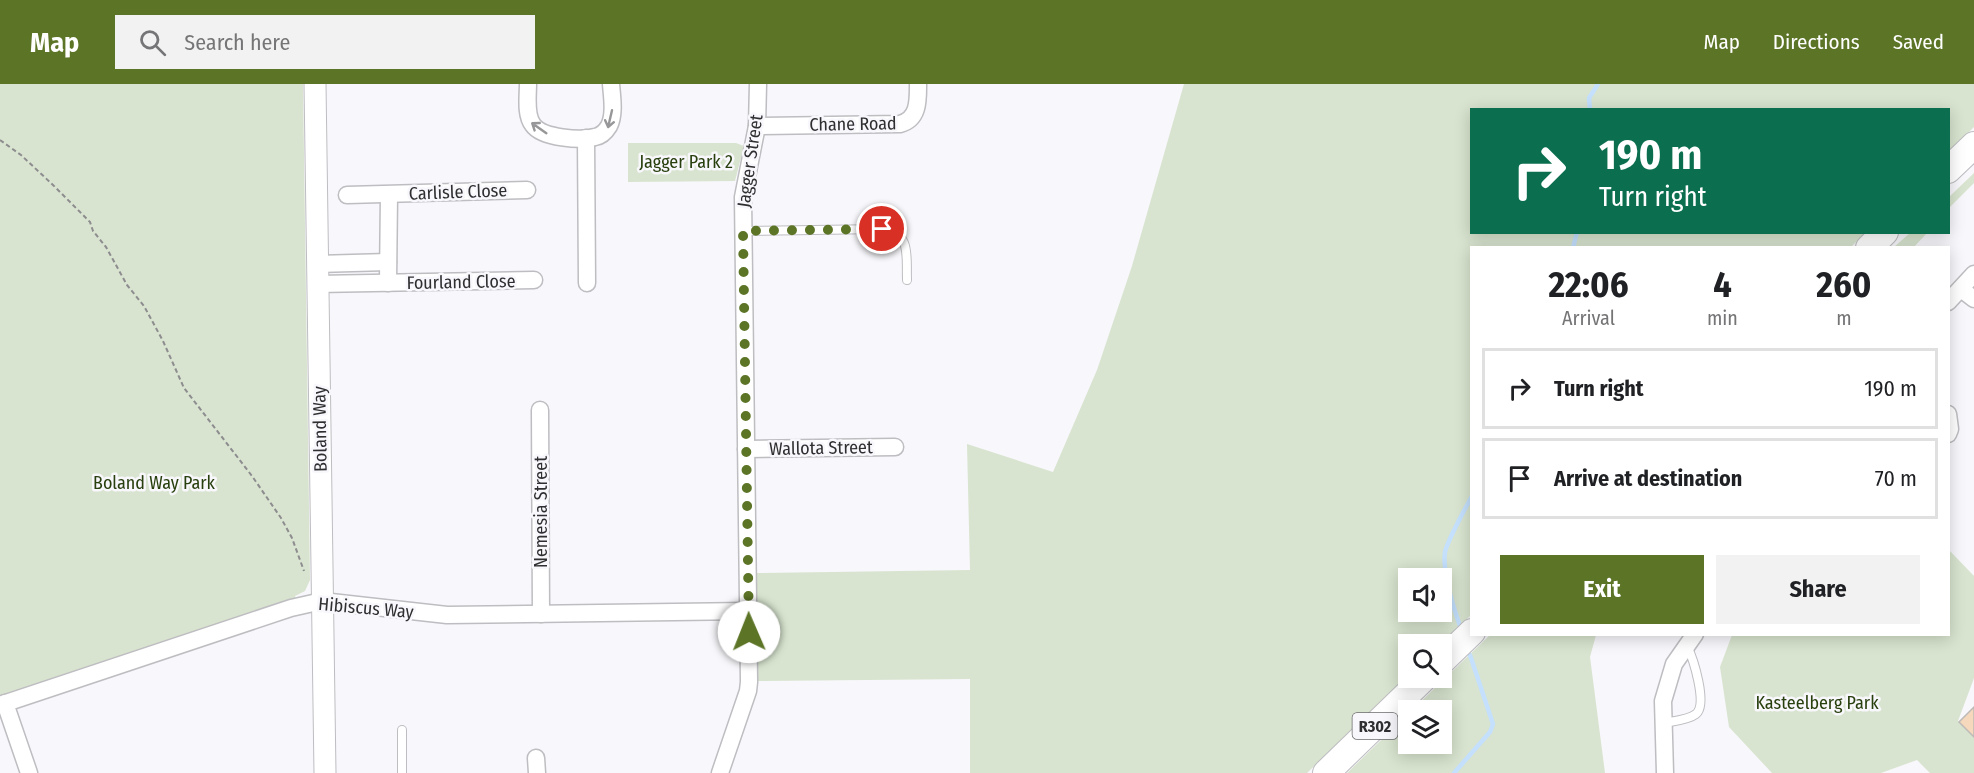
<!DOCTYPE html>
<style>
body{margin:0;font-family:"Fira Sans Condensed",sans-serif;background:#f2f2f2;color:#202124;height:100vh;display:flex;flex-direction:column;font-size:22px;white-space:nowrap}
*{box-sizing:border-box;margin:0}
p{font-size:20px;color:#757577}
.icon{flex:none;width:33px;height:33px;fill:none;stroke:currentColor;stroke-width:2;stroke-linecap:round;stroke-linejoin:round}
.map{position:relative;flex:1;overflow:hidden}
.side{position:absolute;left:1470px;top:162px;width:480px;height:390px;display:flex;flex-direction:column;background:#fff;border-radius:0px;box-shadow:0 3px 15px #0003}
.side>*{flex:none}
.hud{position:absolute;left:1470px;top:24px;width:480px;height:126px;border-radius:0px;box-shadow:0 3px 15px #0003;background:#0b6e4f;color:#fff;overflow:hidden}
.controls{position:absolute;left:1398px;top:484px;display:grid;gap:12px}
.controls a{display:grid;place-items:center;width:54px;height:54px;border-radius:0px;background:#fff;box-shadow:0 3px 15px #0003;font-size:30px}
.pin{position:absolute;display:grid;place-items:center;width:51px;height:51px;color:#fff;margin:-26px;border:3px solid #fff;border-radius:50%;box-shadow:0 2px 6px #0007}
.me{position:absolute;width:66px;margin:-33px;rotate:359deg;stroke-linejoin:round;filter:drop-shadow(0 0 4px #0008)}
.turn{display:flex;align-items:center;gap:21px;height:126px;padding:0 30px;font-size:27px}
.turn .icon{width:78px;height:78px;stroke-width:2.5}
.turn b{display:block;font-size:42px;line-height:51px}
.eta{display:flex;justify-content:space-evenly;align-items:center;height:102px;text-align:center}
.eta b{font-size:36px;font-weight:700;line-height:42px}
.primary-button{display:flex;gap:12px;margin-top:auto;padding:12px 30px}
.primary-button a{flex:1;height:69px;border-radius:0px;background:#5c7426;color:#fff;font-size:24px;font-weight:700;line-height:69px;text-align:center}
.primary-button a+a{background:#f2f2f2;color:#202124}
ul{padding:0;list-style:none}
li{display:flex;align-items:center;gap:18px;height:81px;margin:0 12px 9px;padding:0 18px;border:3px solid #e0e0e0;border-radius:0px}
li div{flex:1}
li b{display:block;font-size:22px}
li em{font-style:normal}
header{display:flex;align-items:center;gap:36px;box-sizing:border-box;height:84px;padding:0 30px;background:#5c7426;color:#fff}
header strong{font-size:28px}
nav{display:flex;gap:33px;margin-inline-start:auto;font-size:21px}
.search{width:420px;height:54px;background:#f2f2f2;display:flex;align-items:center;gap:15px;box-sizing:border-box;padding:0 21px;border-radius:0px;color:#757577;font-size:22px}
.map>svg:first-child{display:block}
.green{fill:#d8e4cf;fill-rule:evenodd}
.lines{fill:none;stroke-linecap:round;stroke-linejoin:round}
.stream{stroke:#c4e0fd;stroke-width:4.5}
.building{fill:#f6d8bd;stroke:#bdbab7;stroke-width:1.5}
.service-casing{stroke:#bebdc1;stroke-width:10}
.minor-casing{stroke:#bebdc1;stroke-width:19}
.tertiary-casing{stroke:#bebdc1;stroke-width:23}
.primary-casing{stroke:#bebdc1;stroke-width:28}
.path{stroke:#8d8c8f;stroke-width:2;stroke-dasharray:4.5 3;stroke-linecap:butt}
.service{stroke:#fff;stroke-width:8}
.minor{stroke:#fff;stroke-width:16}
.tertiary{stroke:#fff;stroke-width:21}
.primary{stroke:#fff;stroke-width:26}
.oneway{stroke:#979698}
.route{stroke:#5c7426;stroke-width:10;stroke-dasharray:0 18}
.labels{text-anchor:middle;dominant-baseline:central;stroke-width:5;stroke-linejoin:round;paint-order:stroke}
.shield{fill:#f8f7fb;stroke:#6b6a6d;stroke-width:1.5}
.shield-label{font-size:16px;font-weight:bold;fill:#2f2e30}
.street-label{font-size:18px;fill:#2f2e30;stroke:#f8f7fb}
.park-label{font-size:18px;fill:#283f0e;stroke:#f8f7fb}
</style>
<header>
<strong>Map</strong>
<div class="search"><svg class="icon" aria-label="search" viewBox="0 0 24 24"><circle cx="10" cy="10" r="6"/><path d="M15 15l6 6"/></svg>Search here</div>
<nav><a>Map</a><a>Directions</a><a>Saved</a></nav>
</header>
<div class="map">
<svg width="1974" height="689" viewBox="0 0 1974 689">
<rect width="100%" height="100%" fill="#f8f7fb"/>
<g class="green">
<polygon points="0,0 303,0 310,496 305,507 295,512 296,515 0,614"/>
<path d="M1184,0h790v43l-25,25 -1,-42h-476v122l393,1 -15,15h-378l-1,367 -31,30h-32v31l-101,97h-337v-94l-212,2 -2,-108 214,-3 -3,-126 86,28 44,-102 35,-104zM1408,495h34v33h-34z"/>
<polygon points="628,59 736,59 744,62 735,97 628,98"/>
<polygon points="1974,89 1974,99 1949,124 1949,113"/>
<polygon points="1910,149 1927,149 1914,163 1894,163"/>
<polygon points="1949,466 1974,492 1974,594 1958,637 1974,653 1974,689 1930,689 1917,676 1881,689 1772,689 1729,643 1720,583 1732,551 1948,550"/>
<polygon points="1491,550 1596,551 1590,573 1605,689 1347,689 1408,630 1408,660 1442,660 1442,627 1411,627"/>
</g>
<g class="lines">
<g class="stream">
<polyline points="1590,26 1589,14 1598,0"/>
<polyline points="1573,164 1577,148"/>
<path d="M1460,542c-7,-20 -18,-53 -15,-74 3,-13 20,-43 27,-56"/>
<polyline points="1454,689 1490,648 1493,640 1470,571"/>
</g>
</g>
<polygon class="building" points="1974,623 1974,653 1959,638"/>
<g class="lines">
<g class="service-casing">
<g id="service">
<path d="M743,147l139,-2c30,4 24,27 25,51"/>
<path d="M1664,639c10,-2 24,-3 32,-9 12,-10 -3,-56 -9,-68"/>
<polyline points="402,646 402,689"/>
</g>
</g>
<g class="minor-casing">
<g id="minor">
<path d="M528,0c0,12 -3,31 5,41 9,13 48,16 62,12 6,-1 11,-6 14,-11 6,-12 3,-29 2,-42"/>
<path d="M757,42l143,-2c19,-5 18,-24 18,-40"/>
<polyline points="586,54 587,199"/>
<polyline points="347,111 527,106"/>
<polyline points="317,180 388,178"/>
<polyline points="388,199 389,111"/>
<polyline points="317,200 534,196"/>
<polyline points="1961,205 1974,215"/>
<polyline points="1948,218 1974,190"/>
<polyline points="540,326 541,530"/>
<polyline points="1948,330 1950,345 1948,350"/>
<polyline points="746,365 895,363"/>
<polyline points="5,619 29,689"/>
<polyline points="0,621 291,524 322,517 447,531 748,527"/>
<polyline points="536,674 537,689"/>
<polyline points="720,689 748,607 749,598 743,113 757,42 758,0"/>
<polyline points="1665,689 1663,617 1674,580 1695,550"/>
</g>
</g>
<g class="tertiary-casing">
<polyline id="tertiary" points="315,0 325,689"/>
</g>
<g class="primary-casing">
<g id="primary">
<polyline points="1948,86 1974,61"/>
<polyline points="1869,164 1885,148"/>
<polyline points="1442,577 1472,548"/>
<polyline points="1326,689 1424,594"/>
</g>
</g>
<polyline class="path" points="0,56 21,71 53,101 90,138 93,147 106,163 127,201 144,222 163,257 184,304 252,392 281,434 292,454 304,487"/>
<use href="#service" class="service"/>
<use href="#minor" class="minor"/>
<use href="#tertiary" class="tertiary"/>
<use href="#primary" class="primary"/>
</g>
<defs><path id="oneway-shaft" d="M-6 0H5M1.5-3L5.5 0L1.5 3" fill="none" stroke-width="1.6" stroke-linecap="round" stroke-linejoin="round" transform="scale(1.5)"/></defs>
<g class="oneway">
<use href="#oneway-shaft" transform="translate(610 35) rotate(103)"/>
<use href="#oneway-shaft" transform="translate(539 44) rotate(-145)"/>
</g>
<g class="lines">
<polyline class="route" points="749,548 743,147 882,145"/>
</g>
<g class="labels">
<rect class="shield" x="1352.5" y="629" width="45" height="26" rx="4.5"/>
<g class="shield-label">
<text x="1375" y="642">R302</text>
</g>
<g class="street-label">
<text transform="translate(853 40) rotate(-1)">Chane Road</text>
<text transform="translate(750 77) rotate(-82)">Jagger Street</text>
<text transform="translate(458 108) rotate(-2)">Carlisle Close</text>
<text transform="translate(461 198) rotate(-1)">Fourland Close</text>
<text transform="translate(320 345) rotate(-91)">Boland Way</text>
<text transform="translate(821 364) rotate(-1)">Wallota Street</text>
<text transform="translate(541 428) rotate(-90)">Nemesia Street</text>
<text transform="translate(366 524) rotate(5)">Hibiscus Way</text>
</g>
<g class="park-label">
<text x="686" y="78">Jagger Park 2</text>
<text x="154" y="399">Boland Way Park</text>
<text x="1817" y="619">Kasteelberg Park</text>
</g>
</g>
</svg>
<div class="controls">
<a><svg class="icon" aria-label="sound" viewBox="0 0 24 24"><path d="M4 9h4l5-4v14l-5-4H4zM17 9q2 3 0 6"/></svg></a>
<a><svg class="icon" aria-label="search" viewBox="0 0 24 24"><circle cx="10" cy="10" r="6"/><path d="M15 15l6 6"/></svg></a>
<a><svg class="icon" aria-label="layers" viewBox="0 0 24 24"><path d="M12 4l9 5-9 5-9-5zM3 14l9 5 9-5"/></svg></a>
</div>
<div class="pin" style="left:882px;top:145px;background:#d93025"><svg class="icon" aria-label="arrive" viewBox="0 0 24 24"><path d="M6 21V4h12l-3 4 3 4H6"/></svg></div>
<svg class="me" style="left:749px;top:548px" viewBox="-20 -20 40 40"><circle r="19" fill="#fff"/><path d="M0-13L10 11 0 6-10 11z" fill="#5c7426"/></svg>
<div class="hud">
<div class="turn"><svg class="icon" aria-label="right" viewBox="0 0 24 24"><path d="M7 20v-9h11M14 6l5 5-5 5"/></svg><div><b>190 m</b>Turn right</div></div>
</div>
<section class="side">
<div class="eta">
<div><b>22:06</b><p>Arrival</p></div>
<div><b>4</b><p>min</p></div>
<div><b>260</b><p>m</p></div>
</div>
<ul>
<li><svg class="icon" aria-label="right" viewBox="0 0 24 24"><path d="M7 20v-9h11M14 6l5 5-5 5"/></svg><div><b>Turn right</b></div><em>190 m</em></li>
<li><svg class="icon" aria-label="arrive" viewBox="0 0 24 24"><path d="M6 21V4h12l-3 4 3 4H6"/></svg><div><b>Arrive at destination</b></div><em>70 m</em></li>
</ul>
<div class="primary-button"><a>Exit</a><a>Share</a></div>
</section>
</div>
